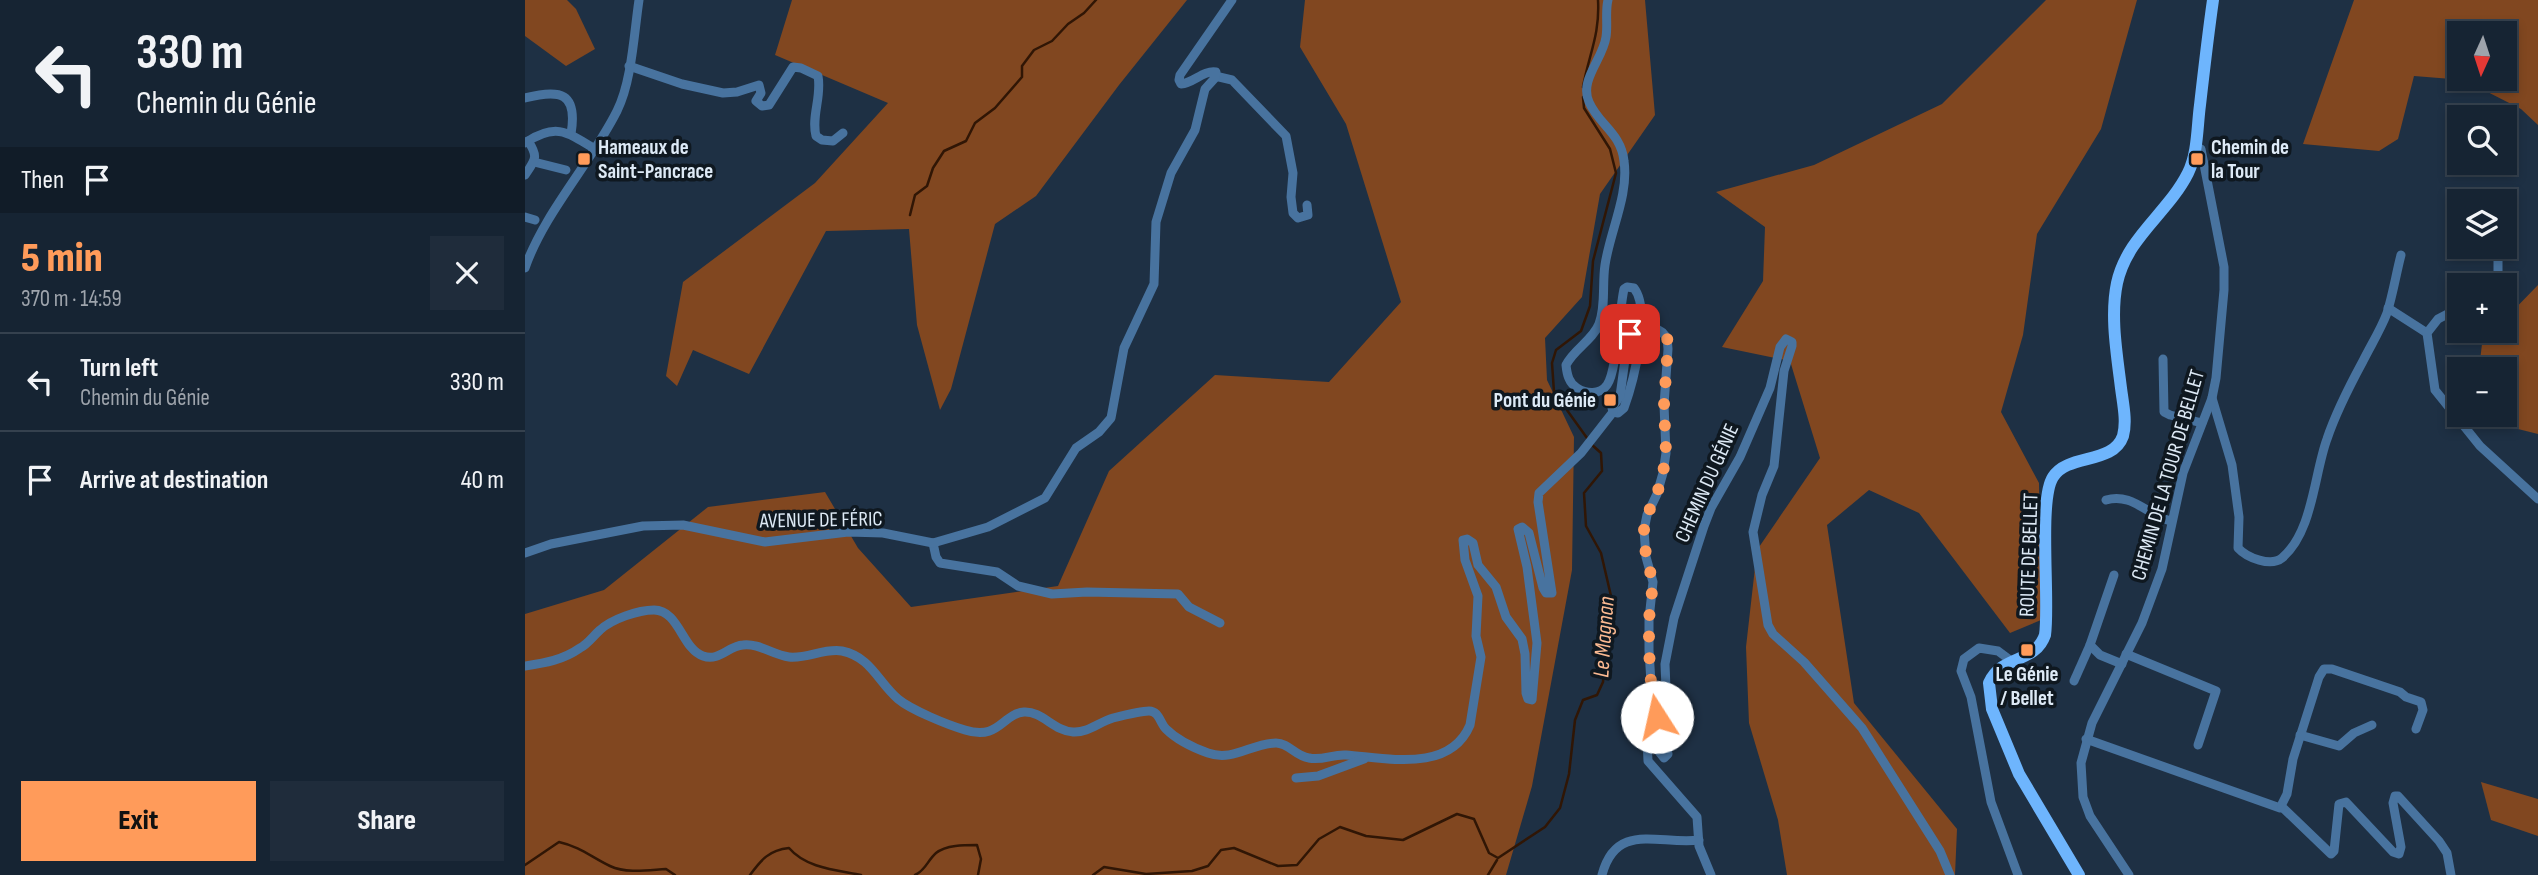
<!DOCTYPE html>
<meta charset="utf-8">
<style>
body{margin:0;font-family:"Sofia Sans Condensed",sans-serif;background:#1f2c3b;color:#f1f3f6;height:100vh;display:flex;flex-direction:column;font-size:26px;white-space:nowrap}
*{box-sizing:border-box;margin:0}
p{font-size:23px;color:#9ea4ac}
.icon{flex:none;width:38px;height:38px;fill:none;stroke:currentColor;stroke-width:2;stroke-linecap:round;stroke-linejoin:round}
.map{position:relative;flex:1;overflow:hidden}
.panel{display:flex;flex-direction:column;background:#162433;width:525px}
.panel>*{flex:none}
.hud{background:#162433;color:#f1f3f6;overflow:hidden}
.needle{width:46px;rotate:183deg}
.buttons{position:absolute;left:1922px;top:21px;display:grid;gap:14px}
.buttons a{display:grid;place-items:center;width:70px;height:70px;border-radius:0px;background:#162433;box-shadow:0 4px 10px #0003,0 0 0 2px #35414e;font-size:35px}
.pin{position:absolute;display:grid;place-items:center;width:60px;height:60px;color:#fff;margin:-30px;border-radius:14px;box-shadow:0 4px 10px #0006}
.me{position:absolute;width:77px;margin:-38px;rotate:350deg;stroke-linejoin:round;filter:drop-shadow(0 0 5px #0008)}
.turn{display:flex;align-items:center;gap:24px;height:147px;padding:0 21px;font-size:32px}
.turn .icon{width:91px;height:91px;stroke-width:2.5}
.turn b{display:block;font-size:49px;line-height:60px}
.then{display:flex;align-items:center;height:66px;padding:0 21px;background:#0003;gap:14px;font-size:26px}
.round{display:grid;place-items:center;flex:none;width:74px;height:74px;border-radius:0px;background:#1f2c3b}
.head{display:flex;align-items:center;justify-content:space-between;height:119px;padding:0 21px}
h1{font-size:42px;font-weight:800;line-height:52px;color:#ff9b5a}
.button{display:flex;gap:14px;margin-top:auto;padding:14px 21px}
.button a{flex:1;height:80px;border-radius:0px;background:#ff9b5a;color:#111;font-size:28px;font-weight:800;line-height:80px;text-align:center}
.button a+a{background:#1f2c3b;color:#f1f3f6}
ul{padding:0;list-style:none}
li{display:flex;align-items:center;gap:21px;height:98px;padding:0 21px;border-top:2px solid #35414e}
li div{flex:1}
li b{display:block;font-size:26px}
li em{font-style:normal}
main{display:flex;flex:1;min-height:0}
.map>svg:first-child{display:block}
.green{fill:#814720;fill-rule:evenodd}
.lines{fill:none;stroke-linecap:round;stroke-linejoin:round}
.stream{stroke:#301605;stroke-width:2.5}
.minor{stroke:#48739f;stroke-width:9}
.major{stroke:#6eb5fd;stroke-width:12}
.minor-bridge{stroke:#48739f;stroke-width:9}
.route{stroke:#ff9b5a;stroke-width:12;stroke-dasharray:0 21.6}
.poi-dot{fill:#ff9b5a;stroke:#0f1820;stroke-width:2.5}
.labels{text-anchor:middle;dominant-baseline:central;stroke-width:7;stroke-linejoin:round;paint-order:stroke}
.poi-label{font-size:21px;font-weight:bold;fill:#deeaf6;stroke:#0f1820;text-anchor:start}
.street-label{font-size:21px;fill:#deeaf6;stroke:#0f1820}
.water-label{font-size:23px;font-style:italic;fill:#fcba92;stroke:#0f1820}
</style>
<main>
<section class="panel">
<div class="hud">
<div class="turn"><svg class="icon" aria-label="left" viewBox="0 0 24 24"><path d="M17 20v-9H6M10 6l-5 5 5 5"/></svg><div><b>330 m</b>Chemin du Génie</div></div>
<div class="then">Then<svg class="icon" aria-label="arrive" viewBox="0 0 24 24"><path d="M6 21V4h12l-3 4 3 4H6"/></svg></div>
</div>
<div class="head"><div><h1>5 min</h1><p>370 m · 14:59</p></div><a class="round"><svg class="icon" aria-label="close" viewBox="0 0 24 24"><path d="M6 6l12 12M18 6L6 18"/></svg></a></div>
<ul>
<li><svg class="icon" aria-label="left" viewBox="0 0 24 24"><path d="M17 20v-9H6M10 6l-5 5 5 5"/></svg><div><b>Turn left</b><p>Chemin du Génie</p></div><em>330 m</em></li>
<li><svg class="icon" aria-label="arrive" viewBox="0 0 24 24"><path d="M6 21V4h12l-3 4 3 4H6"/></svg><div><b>Arrive at destination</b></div><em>40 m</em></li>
</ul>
<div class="button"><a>Exit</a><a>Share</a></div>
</section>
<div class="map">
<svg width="2013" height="875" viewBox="0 0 2013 875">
<rect width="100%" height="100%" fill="#1e3044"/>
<g class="green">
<polygon points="0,0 42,0 51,9 70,49 41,66 0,36"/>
<polygon points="267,0 662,0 594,85 511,196 470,224 426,389 415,410 392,325 384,229 301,231 224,374 168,350 152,386 141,376 158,282 290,183 363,103 250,55"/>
<polygon points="780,0 1120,0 1130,115 1075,194 1057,297 1020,338 1022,380 1049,437 1047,570 1007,786 981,875 0,875 0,614 79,590 183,507 300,492 333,548 386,607 533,586 584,471 690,375 804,382 876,302 821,124 775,47"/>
<polygon points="1521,0 1612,0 1576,129 1512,234 1498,335 1476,412 1514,483 1516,620 1485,633 1394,513 1344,490 1302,525 1329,703 1432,829 1430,875 1262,875 1253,820 1224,723 1221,647 1232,550 1295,458 1265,361 1197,347 1238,281 1240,227 1191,192 1289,165 1417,104"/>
<path d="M1829,0h184v125l-17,-16 -57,-29 -50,-4 -16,63 -19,12 -76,-7zM1979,33v46h-45v-46z"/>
<polygon points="2013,285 2013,434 1949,418 1949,415 1979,415 1979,369 1954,369 1957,344 1969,331 1979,331 1979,320"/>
<polygon points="1956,782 2013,799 2013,836 1966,820"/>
</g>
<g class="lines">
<g class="stream">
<path d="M1058,87c6,-33 17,-52 15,-87"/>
<polyline points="1058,97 1059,108 1085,149 1091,173 1068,261 1065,306 1056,331 1031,350 1027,363 1029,392 1062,438"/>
<polyline points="385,215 390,195 402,186 408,168 419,151 441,141 450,123 470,108 497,77 497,66 509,50 527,41 543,24 559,13 571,0"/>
<path d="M0,865l34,-23c22,5 32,15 51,24 17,8 39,4 56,3l9,6"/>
<path d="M225,875c11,-15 19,-25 39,-27 17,20 47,22 72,27"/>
<path d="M390,875c11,-5 12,-14 21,-22 10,-8 28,-8 41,-8l4,14 -3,16"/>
<polyline points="568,875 579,867 621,874 667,871 683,866 696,850 709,848 753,866 772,865 794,839 815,827 841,836 878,840 932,814 949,819 964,853 973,858 1020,827 1035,808 1044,774 1050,720 1058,700 1072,695 1078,682 1086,596 1076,553 1061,526 1059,493 1077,471 1076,453 1066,444"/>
<polyline points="963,875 972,860"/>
</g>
<g class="minor">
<path d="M1083,0c-3,12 0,25 -2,37 -3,22 -27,43 -17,65 10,23 32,31 35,59 5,34 -14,70 -19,104 -3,19 1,41 -6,59 -6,16 -25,25 -33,41 1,10 3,18 11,23 9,6 23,7 30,-3 10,-14 12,-74 17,-96l3,-2 7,1c18,23 -1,95 -10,120l-6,5 -5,-1"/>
<path d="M104,66l53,18 41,9 14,-1 22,-7 2,8 -5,8 6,5 7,-1 24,-38 8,1 17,8c4,21 -7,40 -2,60l6,4 11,1 10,-8"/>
<polyline points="690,76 707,80 761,136 768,173 766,197 768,213 773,218 783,215 782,205"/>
<path d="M0,98c35,-9 53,-6 46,36"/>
<path d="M0,143c30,-20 41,-12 70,6"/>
<polyline points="9,162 41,170"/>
<path d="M0,175c10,-15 14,-18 3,-34"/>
<polyline points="0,217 10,220"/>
<path d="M0,268c19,-55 66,-105 92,-157 15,-30 17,-78 22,-111"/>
<polyline points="1970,285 1973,279 1973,247"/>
<polyline points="1863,308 1902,333"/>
<polyline points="1934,308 1913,319 1902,333 1910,390 1955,446 2013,499"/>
<polyline points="1122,329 1132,329 1137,332 1142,338 1143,349 1139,405 1141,453 1138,473 1132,494 1122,515 1119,530 1121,557 1128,582 1124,619 1124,650 1126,683 1132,707 1131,748 1139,758 1143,754 1140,740 1142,713 1140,664 1149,618 1179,526 1186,508 1215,457 1245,388 1255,347 1261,339 1267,342 1267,346 1259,371 1249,466 1237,495 1228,532 1243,625 1248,634 1279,662 1337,728 1415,851 1425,875"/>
<polyline points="1638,359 1639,412 1645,415 1677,423"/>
<path d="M1687,398l20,67 7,52 -1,31c9,10 33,19 44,10 31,-26 32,-84 45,-119 9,-27 23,-54 36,-78 8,-16 18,-32 24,-48 6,-19 9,-39 14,-58"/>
<path d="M1581,500c26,-8 42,16 65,21"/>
<polyline points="408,543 411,557 415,563 472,572 493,586 527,594 562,592 653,594 664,607 695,623"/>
<path d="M0,553l26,-9 92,-18 40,-1 82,17 83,-10 35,1 50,10 55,-16 57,-29 31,-50 23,-16 12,-14 13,-70 30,-64 2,-62 15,-49 24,-43 10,-41 10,-11 1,-6c-13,-2 -22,11 -35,12l-2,-4 1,-5 52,-75"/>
<polyline points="1589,575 1565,645 1575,655 1597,664"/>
<polyline points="1601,654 1691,691 1673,745"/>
<polyline points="1485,660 1473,651 1454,648 1439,659 1436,671 1446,697 1466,802 1493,875"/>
<path d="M0,666c20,-3 38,-6 55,-18 8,-4 13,-12 20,-18 12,-11 38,-20 54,-20 25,0 28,39 49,46 16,6 25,-10 40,-11 16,-2 30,10 46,12 18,2 35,-9 53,-6 29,6 36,31 56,48 13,11 50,26 67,31 34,11 37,-16 59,-18 18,-1 30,19 49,20 15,1 26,-10 40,-14 8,-2 29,-7 36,-7 10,0 11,12 17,18 11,11 28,19 42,24 25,9 44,-10 68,-10 13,0 19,13 33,15 13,3 24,-4 37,-3 41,3 104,18 124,-30l11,-68 -5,-21 2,-40 -13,-36 -2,-20 4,-1 6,4 5,22 18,22 10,30 16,22 3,15 1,39 2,6 4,1 5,-57 -10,-76 -9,-38 4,-2 7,6 14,55 3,5h6l-14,-91 1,-9 42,-40 32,-41 -1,-4 8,-12 8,-58 4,-7"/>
<polyline points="1549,681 1565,645"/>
<polyline points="1131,728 1122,740 1123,761 1172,817 1174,846 1186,875"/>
<polyline points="1775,735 1814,746 1829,733 1847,725"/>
<polyline points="1561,739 1755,808 1762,794 1768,759 1794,677 1799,669 1807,669 1875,692 1881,697 1896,702 1898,710 1891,729"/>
<polyline points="771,778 793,776 839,759"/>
<polyline points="1757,807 1806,854 1809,851 1814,804 1821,802 1868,852 1874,854 1876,847 1868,803 1870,796 1873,796 1914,841 1922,853 1926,875"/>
<path d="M1077,875c14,-54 57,-30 97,-35"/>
<polyline points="1604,875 1565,816 1558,797 1556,763 1567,723 1617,623 1637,569 1658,473 1687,398 1691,378 1699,290 1699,267 1676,149 1670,146"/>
</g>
<path class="major" d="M1554,875l-60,-101 -27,-65 -3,-26c13,-29 46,-19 56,-48 5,-33 -7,-135 8,-158 15,-24 60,-12 70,-41 4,-15 0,-32 -2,-48 -4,-33 -11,-72 -4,-105 10,-46 51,-70 71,-110 10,-20 9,-46 12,-68 4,-35 8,-70 13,-105"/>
<polyline class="minor-bridge" points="1107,331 1122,329"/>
</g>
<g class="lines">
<polyline class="route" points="1105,334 1113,329 1132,329 1142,338 1143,343 1139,405 1141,453 1138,473 1132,494 1122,515 1119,530 1121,557 1128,582 1124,619 1124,650 1126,683 1132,717"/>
</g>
<g class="poi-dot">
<rect x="52" y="152" width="14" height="14" rx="3.5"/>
<rect x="1665" y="152" width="14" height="14" rx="3.5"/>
<rect x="1078" y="393" width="14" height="14" rx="3.5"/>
<rect x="1495" y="643" width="14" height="14" rx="3.5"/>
</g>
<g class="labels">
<g class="poi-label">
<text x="73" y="147">Hameaux de<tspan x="73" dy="24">Saint-Pancrace</tspan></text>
<text x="1686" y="147">Chemin de<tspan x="1686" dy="24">la Tour</tspan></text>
<text x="1071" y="400" text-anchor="end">Pont du Génie</text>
<text x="1502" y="674" text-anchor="middle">Le Génie<tspan x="1502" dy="24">/ Bellet</tspan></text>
</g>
<g class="street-label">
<text transform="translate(1643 475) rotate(-74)">CHEMIN DE LA TOUR DE BELLET</text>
<text transform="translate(1182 483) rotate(-66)">CHEMIN DU GÉNIE</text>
<text transform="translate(296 520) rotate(-1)">AVENUE DE FÉRIC</text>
<text transform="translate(1504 555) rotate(-88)">ROUTE DE BELLET</text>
</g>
<g class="water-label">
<text transform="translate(1079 637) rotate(-86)">Le Magnan</text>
</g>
</g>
</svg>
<div class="buttons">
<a><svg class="needle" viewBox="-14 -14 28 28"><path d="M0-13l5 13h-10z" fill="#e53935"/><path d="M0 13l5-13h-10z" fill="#9ea4ac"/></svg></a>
<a><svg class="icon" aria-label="search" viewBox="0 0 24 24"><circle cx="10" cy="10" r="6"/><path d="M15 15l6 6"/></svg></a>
<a><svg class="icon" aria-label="layers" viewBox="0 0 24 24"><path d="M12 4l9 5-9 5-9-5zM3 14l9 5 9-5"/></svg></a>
<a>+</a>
<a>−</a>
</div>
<div class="pin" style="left:1105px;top:334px;background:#d93025"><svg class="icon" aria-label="arrive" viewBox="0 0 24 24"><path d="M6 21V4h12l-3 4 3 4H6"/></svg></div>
<svg class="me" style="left:1132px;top:717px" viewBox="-20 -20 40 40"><circle r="19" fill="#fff"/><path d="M0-13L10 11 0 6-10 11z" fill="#ff9b5a"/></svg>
</div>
</main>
